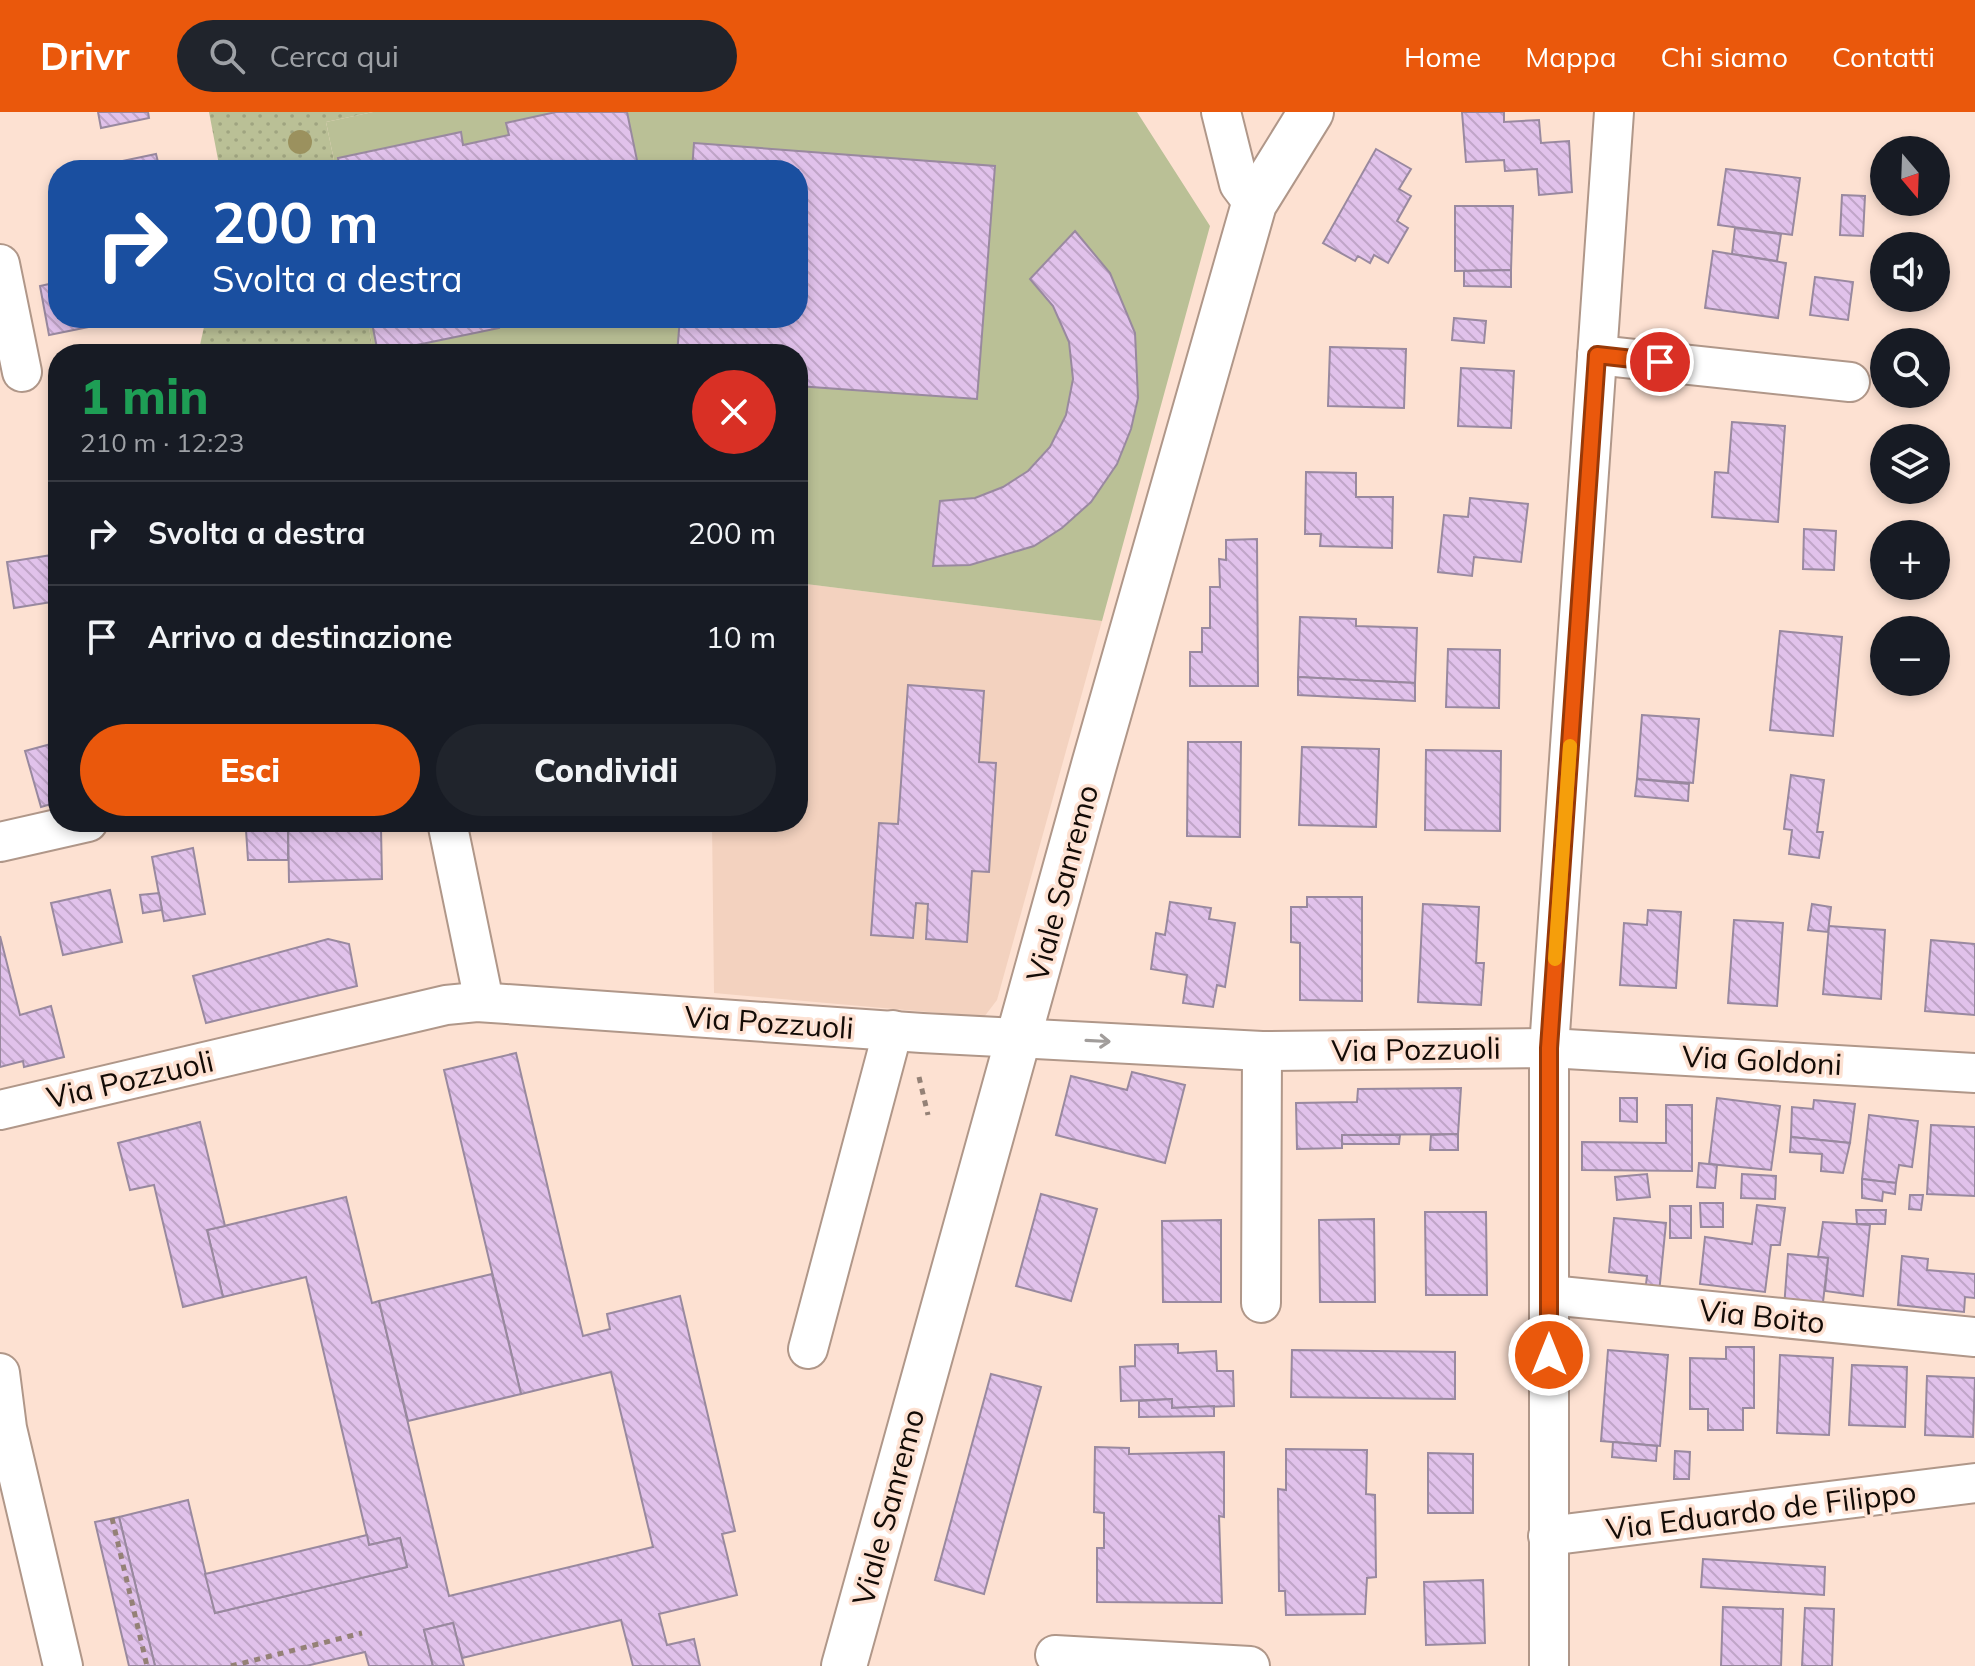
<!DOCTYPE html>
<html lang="it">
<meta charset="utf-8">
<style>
body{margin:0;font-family:Mulish,sans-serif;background:#20242c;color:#f1f3f6;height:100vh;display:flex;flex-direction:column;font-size:30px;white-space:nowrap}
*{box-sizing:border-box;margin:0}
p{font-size:26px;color:#9ea1a6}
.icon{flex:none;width:44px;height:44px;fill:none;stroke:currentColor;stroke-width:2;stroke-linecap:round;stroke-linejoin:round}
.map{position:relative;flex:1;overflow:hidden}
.panel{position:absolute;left:48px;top:232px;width:760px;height:488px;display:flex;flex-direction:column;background:#171b24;border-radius:32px;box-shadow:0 4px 12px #0003}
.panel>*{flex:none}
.top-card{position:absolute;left:48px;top:48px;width:760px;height:168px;border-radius:32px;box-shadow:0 4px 12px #0003;background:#1a4fa0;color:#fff;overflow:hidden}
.needle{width:52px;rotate:161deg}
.controls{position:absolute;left:1870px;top:24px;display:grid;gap:16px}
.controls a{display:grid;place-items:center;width:80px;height:80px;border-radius:50%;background:#171b24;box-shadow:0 4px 12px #0003;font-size:40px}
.pin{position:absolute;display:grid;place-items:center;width:68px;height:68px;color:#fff;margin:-34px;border:4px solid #fff;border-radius:50%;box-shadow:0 2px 8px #0007}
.me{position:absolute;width:88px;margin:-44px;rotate:0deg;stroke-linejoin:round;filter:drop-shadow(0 0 6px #0008)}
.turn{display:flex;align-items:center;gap:28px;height:168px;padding:0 32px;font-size:36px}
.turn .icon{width:104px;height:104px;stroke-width:2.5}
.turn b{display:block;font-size:56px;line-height:68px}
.round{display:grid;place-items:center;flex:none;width:84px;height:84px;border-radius:42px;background:#20242c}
.overview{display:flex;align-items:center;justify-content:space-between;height:136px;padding:0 32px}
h1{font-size:48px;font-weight:800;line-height:60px;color:#1e9e55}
.action{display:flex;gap:16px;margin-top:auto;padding:16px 32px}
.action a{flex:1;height:92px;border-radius:48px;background:#ea580c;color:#fff;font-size:32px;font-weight:800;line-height:92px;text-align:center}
.action a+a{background:#20242c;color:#f1f3f6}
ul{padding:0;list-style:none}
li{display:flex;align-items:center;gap:24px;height:104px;padding:0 32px;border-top:2px solid #363941}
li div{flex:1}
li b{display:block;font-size:30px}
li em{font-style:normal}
header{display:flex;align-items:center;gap:48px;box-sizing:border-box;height:112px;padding:0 40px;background:#ea580c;color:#fff}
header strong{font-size:38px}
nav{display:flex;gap:44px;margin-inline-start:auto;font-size:28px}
.search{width:560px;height:72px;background:#20242c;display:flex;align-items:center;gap:20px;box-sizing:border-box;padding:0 28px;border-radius:44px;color:#9ea1a6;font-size:30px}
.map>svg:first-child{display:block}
.built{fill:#f3d2bf}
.grass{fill:url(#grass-dots)}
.pitch{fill:#bac096}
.building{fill:url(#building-back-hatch);stroke:#99899f;stroke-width:2}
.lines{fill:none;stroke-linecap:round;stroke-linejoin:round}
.street-casing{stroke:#b09789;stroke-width:42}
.secondary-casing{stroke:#b09789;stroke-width:48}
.path{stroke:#948176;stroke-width:5;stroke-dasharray:6 6;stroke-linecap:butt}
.street{stroke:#fff;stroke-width:38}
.secondary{stroke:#fff;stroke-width:44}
.tree{fill:#9b915e}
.oneway{stroke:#a19d9b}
.route-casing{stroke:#983908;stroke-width:20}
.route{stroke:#ea580c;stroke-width:14}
.slow{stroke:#f59e0b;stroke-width:14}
.labels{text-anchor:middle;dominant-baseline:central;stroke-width:7;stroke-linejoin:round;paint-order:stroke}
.street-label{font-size:30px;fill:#130b06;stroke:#fde1d2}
</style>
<header>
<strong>Drivr</strong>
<div class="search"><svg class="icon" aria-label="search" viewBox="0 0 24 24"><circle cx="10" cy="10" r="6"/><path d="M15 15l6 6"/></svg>Cerca qui</div>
<nav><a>Home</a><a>Mappa</a><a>Chi siamo</a><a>Contatti</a></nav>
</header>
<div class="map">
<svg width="1975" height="1554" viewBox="0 0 1975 1554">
<defs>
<pattern id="grass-dots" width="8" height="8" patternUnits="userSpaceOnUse" patternTransform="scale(2)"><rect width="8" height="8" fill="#bac096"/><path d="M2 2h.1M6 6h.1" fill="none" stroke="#9fa480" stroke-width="1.8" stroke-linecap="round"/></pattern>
<pattern id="building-back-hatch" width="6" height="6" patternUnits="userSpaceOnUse" patternTransform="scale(2)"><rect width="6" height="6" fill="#e1c2eb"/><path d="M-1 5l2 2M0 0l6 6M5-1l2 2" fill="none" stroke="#c0a5c8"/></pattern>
</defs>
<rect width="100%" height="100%" fill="#fde1d2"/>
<polygon class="built" points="798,471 1102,509 997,888 984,905 714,881 712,710 798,710"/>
<g class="grass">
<polygon points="209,0 373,0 326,10 336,58 220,58"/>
<polygon points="206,206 367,206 374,242 198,242"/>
</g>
<polygon class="pitch" points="373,0 1137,0 1210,114 1102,509 798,471 798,242 374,242 367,206 798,206 798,58 336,58 326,10"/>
<g class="building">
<polygon points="98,0 148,0 149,6 101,16"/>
<polygon points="556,0 627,0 639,58 340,58 338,46 461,20 463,33 509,23 506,11"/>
<polygon points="1462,0 1504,0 1504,10 1539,8 1541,31 1569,29 1572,80 1539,83 1537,57 1505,59 1504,48 1466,50"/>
<polygon points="694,31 995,54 977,287 798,274 798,242 677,242 680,206 798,206 798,58 692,58"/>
<polygon points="1376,37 1411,57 1399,77 1411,84 1397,109 1408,116 1388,151 1374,143 1370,151 1358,144 1355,149 1323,131"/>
<polygon points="156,42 160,58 109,58 108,52"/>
<polygon points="1726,57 1800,66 1792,123 1718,113"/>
<polygon points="1842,83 1865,84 1863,124 1840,123"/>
<polygon points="1455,94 1513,94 1511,158 1455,159"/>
<polygon points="1735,116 1781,122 1777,149 1732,142"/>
<polygon points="1075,119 1110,161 1135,221 1138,286 1131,317 1117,352 1091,390 1062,416 1034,434 970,453 933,454 940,389 975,386 1003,375 1028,359 1050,335 1066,303 1073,267 1069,230 1053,194 1030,167"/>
<polygon points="1713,139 1786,151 1778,206 1705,196"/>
<polygon points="1511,158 1511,175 1464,174 1464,159"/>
<polygon points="1815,165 1853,170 1848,208 1810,203"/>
<polygon points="58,170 58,206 133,206 49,223 40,174"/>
<polygon points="371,206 497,206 499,216 378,241"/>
<polygon points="1454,206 1486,209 1484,231 1452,228"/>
<polygon points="1330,235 1406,237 1404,296 1328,294"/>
<polygon points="1461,256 1514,259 1511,316 1458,314"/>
<polygon points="1732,310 1785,314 1778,410 1712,405 1715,360 1728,361"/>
<polygon points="1306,360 1356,361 1356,385 1393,385 1392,436 1320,434 1321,422 1305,422"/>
<polygon points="1470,386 1528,392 1521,450 1474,445 1472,464 1438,460 1444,403 1468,405"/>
<polygon points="1804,417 1836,419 1834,458 1803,457"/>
<polygon points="1257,427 1258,574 1190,574 1190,540 1202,540 1202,516 1210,516 1210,475 1220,475 1219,447 1226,448 1226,428"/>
<polygon points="58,442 58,489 14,496 7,450"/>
<polygon points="1300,505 1356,507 1356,514 1417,516 1415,571 1298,565"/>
<polygon points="1780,519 1842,525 1833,624 1770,618"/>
<polygon points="1448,537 1500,538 1499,596 1446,595"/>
<polygon points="1298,565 1415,571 1415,589 1298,583"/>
<polygon points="908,573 984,579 979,650 996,651 989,760 972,759 967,830 926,827 928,792 916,791 913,826 871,823 879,711 898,712"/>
<polygon points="1642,603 1699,607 1693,671 1637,667"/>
<polygon points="58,630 58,690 41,695 25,639"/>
<polygon points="1188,630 1241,630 1240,725 1187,724"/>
<polygon points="1302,635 1379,637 1376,715 1299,713"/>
<polygon points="1426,638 1501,639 1500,719 1425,718"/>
<polygon points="1791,663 1824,668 1817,720 1823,720 1819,746 1789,742 1792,718 1784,717"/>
<polygon points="1637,667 1689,672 1688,689 1635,684"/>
<polygon points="371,710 381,716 382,767 289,770 288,712"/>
<polygon points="288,717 288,748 248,748 246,718"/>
<polygon points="193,736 205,802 164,809 152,745"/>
<polygon points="110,778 122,830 63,843 51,791"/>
<polygon points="159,781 162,798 143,801 140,783"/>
<polygon points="1307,785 1362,785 1362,889 1300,888 1300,831 1291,830 1291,795 1307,795"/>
<polygon points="1170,790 1211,796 1209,807 1235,811 1225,875 1217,873 1213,895 1183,891 1187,863 1151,857 1156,821 1165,823"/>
<polygon points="1423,792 1479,795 1476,851 1484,851 1481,893 1418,890"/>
<polygon points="1812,792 1831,795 1828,820 1808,818"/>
<polygon points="1648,798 1681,800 1676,876 1620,873 1624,811 1647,813"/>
<polygon points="1734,808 1783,811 1777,894 1728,891"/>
<polygon points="1829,814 1885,818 1881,887 1823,882"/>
<polygon points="0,824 20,903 51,894 64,945 24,955 23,949 0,955"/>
<polygon points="328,827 349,832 357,874 206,911 193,864"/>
<polygon points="1931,828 1975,832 1975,903 1925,899"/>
<polygon points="516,941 583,1224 610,1217 607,1202 680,1184 735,1419 722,1422 737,1483 659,1502 667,1533 694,1527 700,1554 633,1554 621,1508 462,1546 453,1511 424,1518 433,1554 369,1554 365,1540 306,1554 155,1554 119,1405 188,1388 215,1501 407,1455 400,1426 369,1433 306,1165 223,1185 207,1118 346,1085 372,1191 379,1189 449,1484 653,1435 611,1260 521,1282 444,958"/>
<polygon points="1132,960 1185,973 1165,1051 1056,1023 1071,964 1127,978"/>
<polygon points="1461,976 1458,1022 1342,1023 1342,1036 1297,1037 1296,991 1357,990 1358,977"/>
<polygon points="1620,986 1637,986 1637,1010 1620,1009"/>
<polygon points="1717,986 1780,994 1771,1058 1709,1052"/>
<polygon points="1814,988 1855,992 1850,1031 1791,1025 1792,995 1813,997"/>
<polygon points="1666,993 1692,993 1692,1059 1582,1058 1582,1030 1666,1031"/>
<polygon points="1869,1003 1918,1009 1912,1055 1899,1053 1896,1071 1862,1067"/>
<polygon points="200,1010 225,1114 207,1118 223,1185 183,1195 154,1073 130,1078 118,1031"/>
<polygon points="1931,1013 1975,1015 1975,1084 1927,1082"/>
<polygon points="1458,1022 1458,1038 1430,1038 1431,1023"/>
<polygon points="1342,1023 1400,1023 1399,1032 1342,1032"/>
<polygon points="1791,1025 1850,1031 1843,1061 1821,1059 1822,1042 1790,1040"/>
<polygon points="1699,1051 1717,1053 1715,1076 1697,1075"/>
<polygon points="1647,1062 1650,1085 1617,1088 1615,1065"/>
<polygon points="1742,1062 1776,1064 1775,1087 1741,1086"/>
<polygon points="1862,1067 1896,1071 1895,1082 1883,1080 1882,1089 1862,1086"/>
<polygon points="1041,1082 1097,1097 1071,1189 1016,1174"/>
<polygon points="1910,1083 1923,1083 1921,1098 1909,1097"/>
<polygon points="1700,1091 1723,1091 1723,1115 1701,1115"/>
<polygon points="1757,1093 1785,1096 1780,1133 1771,1133 1765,1180 1700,1172 1705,1125 1752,1132"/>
<rect x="1670" y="1094" width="21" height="32"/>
<polygon points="1856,1098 1886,1098 1885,1112 1857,1112"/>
<polygon points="1425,1100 1486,1100 1487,1183 1426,1183"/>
<polygon points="1614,1106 1666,1111 1659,1181 1645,1180 1647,1164 1609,1160"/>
<polygon points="1374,1107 1375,1190 1320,1190 1319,1108"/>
<polygon points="1221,1108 1221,1190 1163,1190 1162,1109"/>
<polygon points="1823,1110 1870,1113 1863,1184 1825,1179 1828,1146 1818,1145"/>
<polygon points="1788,1142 1828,1146 1822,1199 1784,1196"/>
<polygon points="1902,1144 1928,1147 1927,1158 1975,1162 1975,1186 1965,1185 1964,1200 1898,1193"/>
<polygon points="492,1162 521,1282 408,1309 379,1189"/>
<polygon points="1178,1232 1178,1241 1216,1239 1217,1259 1233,1259 1234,1294 1172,1296 1172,1287 1121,1289 1120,1255 1135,1254 1135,1233"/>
<polygon points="1726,1235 1754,1235 1754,1296 1743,1296 1743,1318 1708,1318 1708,1297 1690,1297 1690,1246 1726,1247"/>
<polygon points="1292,1238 1455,1240 1455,1287 1291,1285"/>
<polygon points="1608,1238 1668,1243 1660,1334 1601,1329"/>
<polygon points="1780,1243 1833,1246 1829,1323 1777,1321"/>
<polygon points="1852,1253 1907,1255 1905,1315 1849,1313"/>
<polygon points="991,1262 1041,1275 984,1482 935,1468"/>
<polygon points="1927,1264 1975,1266 1973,1325 1925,1323"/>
<polygon points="1172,1287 1172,1296 1214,1294 1214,1304 1139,1305 1139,1289"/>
<polygon points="1613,1330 1657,1334 1656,1349 1612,1345"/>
<polygon points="1095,1335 1129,1336 1129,1342 1224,1340 1224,1405 1219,1404 1222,1491 1097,1490 1097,1436 1104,1436 1104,1401 1094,1400"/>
<polygon points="1286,1337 1367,1338 1366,1382 1375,1383 1376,1465 1367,1466 1365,1502 1286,1503 1285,1479 1279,1479 1278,1377 1286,1378"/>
<polygon points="1675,1339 1690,1340 1689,1367 1674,1367"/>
<polygon points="1428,1341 1473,1342 1473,1401 1428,1401"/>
<polygon points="119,1405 155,1554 129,1554 95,1410"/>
<polygon points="367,1423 369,1433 400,1426 407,1455 215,1501 205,1462"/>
<polygon points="1703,1447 1825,1455 1824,1483 1701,1475"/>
<polygon points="1483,1468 1485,1531 1426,1533 1424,1470"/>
<polygon points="1723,1495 1783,1497 1781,1554 1721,1554"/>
<polygon points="1805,1496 1834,1497 1832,1554 1802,1554"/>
<polygon points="453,1511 464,1554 433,1554 424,1518"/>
</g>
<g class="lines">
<g class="street-casing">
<g id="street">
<polyline points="1221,0 1239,72 1254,92"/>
<polyline points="0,152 22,260"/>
<polyline points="1597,243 1850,270"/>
<polyline points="447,710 481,875 477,890"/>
<polyline points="0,730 88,710"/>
<polyline points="0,998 446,893 477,890 922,921 1262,939 1549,936 1975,961"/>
<polyline points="1550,1183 1975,1225"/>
<polyline points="1261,1191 1262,939"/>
<polyline points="808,1237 893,918"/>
<polyline points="0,1261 7,1316 63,1554"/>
<polyline points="1548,1424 1975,1371"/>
<polyline points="1055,1543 1250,1554"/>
<polyline points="1549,1554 1549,936 1614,0"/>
</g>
</g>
<g class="secondary-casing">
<polyline id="secondary" points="844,1554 1094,653 1254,92 1311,0"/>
</g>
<g class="path">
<polyline points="919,965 928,1003"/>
<polyline points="112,1406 147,1554"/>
<polyline points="231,1554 362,1521"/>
</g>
<use href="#street" class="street"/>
<use href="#secondary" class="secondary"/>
</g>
<circle class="tree" cx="300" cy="30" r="12"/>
<defs><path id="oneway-shaft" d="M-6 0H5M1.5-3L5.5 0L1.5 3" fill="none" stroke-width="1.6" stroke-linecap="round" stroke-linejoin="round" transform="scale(2)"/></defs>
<use class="oneway" href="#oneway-shaft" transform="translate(1098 929) rotate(3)"/>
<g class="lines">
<g class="route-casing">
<polyline id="route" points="1549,1243 1549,936 1597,243 1660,250"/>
</g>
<use href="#route" class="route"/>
<polyline class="slow" points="1555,847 1570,634"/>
</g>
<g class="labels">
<g class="street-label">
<text transform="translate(1062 771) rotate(-75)">Viale Sanremo</text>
<text transform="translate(769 910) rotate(4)">Via Pozzuoli</text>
<text transform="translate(1416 937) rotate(-1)">Via Pozzuoli</text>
<text transform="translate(1762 948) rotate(3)">Via Goldoni</text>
<text transform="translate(130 967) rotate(-13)">Via Pozzuoli</text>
<text transform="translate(1762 1204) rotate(6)">Via Boito</text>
<text transform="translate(888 1395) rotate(-75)">Viale Sanremo</text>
<text transform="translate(1761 1398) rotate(-7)">Via Eduardo de Filippo</text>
</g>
</g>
</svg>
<div class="controls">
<a><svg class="needle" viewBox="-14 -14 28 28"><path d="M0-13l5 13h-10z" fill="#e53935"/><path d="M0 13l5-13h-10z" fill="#9ea1a6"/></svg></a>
<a><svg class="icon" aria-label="sound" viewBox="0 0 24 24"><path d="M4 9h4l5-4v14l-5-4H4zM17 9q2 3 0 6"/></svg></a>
<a><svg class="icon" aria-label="search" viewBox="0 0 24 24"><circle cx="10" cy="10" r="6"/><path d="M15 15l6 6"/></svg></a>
<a><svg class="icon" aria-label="layers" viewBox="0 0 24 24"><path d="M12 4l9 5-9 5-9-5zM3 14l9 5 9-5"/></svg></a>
<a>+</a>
<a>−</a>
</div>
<div class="pin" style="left:1660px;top:250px;background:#d93025"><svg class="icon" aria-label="arrive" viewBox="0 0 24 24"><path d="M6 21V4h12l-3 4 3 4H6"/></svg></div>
<svg class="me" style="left:1549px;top:1243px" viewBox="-20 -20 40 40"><circle r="17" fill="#ea580c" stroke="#fff" stroke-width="3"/><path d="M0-11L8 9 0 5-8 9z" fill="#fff"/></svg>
<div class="top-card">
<div class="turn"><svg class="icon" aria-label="right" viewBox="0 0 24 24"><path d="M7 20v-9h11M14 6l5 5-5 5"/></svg><div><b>200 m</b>Svolta a destra</div></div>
</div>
<section class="panel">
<div class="overview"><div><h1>1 min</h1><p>210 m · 12:23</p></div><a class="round" style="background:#d93025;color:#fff"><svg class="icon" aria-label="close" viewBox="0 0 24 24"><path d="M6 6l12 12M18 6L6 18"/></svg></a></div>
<ul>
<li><svg class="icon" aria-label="right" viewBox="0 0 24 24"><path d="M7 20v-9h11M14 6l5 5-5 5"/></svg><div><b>Svolta a destra</b></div><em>200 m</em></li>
<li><svg class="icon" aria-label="arrive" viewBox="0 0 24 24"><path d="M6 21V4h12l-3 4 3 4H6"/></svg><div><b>Arrivo a destinazione</b></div><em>10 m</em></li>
</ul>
<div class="action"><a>Esci</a><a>Condividi</a></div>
</section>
</div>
